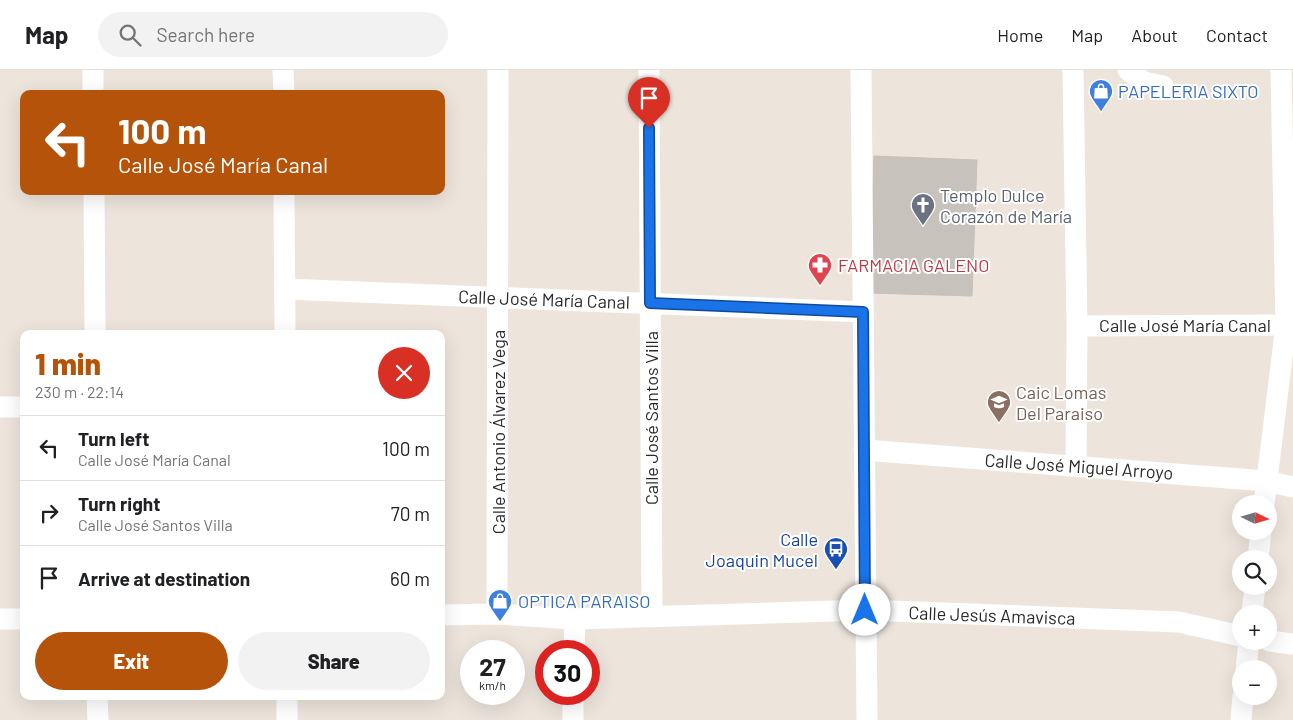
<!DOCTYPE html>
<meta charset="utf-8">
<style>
body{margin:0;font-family:Barlow,sans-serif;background:#f2f2f2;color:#202124;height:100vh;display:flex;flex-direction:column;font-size:19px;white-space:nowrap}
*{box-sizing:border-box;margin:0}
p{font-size:16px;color:#757577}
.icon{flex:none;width:28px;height:28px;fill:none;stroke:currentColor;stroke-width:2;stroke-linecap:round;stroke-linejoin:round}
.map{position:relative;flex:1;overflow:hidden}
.panel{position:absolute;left:20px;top:260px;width:425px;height:370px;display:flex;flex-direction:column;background:#fff;border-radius:10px;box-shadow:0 5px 20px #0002}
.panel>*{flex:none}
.banner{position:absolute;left:20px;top:20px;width:425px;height:105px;border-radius:10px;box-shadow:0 5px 20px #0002;background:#b45309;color:#fff;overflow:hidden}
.needle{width:32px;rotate:95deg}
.tools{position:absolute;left:1232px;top:425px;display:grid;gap:10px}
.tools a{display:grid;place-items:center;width:45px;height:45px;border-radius:50%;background:#fff;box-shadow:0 5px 20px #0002;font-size:25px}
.speed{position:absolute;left:460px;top:570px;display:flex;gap:10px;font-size:25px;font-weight:700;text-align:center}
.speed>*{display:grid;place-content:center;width:65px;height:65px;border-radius:50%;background:#fff;box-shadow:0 5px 20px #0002;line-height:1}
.speed small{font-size:12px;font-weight:400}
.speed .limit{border:8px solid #d22;background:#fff;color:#111}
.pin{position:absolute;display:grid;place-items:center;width:42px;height:42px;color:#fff;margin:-51px -21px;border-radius:50% 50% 50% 0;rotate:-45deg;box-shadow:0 0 5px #0007}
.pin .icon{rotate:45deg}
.me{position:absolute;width:55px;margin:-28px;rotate:0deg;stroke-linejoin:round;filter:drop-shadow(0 0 4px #0008)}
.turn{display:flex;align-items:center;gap:18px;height:105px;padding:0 15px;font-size:22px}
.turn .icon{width:65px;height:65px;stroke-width:2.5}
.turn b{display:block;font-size:35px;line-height:42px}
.round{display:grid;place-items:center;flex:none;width:52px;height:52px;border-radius:26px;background:#f2f2f2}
.summary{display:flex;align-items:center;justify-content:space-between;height:85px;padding:0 15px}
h1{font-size:30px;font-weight:800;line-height:38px;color:#b45309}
.primary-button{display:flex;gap:10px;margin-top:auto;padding:10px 15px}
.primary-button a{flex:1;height:58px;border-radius:30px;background:#b45309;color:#fff;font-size:20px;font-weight:800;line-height:58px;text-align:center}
.primary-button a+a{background:#f2f2f2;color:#202124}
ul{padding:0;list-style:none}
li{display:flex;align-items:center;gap:15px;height:65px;padding:0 15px;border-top:1px solid #e0e0e0}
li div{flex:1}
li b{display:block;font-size:19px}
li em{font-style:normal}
header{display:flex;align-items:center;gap:30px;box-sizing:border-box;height:70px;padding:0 25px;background:#fff;border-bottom:1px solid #e0e0e0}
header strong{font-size:24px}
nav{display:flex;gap:28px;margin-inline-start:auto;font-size:18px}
.search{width:350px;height:45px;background:#f2f2f2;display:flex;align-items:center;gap:12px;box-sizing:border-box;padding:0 18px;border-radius:28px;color:#757577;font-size:19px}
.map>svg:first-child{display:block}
.building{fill:#c8c2bc;stroke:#c8c1b6}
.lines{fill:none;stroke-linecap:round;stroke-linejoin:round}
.minor{stroke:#fff;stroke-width:21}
.route-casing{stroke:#114b97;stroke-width:12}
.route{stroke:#1a73e8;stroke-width:9}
.labels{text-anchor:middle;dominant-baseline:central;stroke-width:4;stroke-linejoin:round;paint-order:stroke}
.shop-label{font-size:18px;fill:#366cbe;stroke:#fff;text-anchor:start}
.worship-label{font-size:18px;fill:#5b616d;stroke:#fff;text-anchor:start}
.health-label{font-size:18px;fill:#be3a42;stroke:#fff;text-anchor:start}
.street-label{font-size:18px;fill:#2a2a2a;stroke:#fff}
.education-label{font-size:18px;fill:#785e54;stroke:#fff;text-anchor:start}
.transit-label{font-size:18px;fill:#164399;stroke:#fff;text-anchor:end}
</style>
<header>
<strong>Map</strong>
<div class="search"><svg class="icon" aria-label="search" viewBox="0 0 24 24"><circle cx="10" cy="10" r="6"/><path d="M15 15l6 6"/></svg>Search here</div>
<nav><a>Home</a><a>Map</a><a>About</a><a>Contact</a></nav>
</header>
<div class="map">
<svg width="1293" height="650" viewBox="0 0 1293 650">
<rect width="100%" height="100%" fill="#ede5dc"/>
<polygon class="building" points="874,86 977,90 972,226 869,223"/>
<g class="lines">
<g class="minor">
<polyline points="93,0 93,24"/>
<polyline points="283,0 284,24"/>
<polyline points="649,0 652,546"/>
<polyline points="861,0 867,650"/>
<polyline points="1073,0 1077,256 1076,396"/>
<polyline points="1128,0 1144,12 1163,16"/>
<polyline points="94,121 95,264"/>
<polyline points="284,121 285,264"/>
<polyline points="285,219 863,242"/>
<polyline points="1077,256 1286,255 1293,257"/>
<polyline points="0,337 24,337"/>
<polyline points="864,380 1267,411 1293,417"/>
<polyline points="1264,434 1286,255 1281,0"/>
<polyline points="1258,489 1261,461"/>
<polyline points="497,544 498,0"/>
<polyline points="1252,544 1255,516"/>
<polyline points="441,545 497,544 575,549 865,540 1179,552 1241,566"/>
<polyline points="0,549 24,549"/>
<polyline points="1269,571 1293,574"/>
<polyline points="574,581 575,549"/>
<polyline points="1246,599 1249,571"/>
<polyline points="97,626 98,650"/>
<polyline points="287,626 287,650"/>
<polyline points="573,650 573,624"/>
<polyline points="1241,650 1243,626"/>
</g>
</g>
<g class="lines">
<g class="route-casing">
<polyline id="route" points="649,58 650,233 863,242 865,540"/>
</g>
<use href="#route" class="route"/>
</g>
<defs>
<g id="shop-pin" transform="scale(1.25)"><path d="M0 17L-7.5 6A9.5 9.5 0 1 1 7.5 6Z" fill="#3f7fe0" stroke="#fff"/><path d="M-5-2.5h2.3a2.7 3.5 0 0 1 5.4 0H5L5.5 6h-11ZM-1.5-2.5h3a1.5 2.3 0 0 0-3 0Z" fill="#fff"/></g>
<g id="church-pin" transform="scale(1.25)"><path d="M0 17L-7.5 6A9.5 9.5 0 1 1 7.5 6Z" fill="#6b7280" stroke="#fff"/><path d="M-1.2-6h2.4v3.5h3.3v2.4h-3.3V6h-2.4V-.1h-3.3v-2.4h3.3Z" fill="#fff"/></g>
<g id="pharmacy-pin" transform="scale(1.25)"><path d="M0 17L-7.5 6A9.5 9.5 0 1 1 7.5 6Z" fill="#e0444e" stroke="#fff"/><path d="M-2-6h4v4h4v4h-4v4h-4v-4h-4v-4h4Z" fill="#fff"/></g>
<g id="school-pin" transform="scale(1.25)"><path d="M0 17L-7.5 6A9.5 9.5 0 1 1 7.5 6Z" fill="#8d6e63" stroke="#fff"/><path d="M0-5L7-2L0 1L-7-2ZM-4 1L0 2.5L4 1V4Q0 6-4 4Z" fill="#fff"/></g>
<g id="bus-pin" transform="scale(1.25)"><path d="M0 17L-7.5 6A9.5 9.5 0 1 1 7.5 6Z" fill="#1a4fb4" stroke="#fff"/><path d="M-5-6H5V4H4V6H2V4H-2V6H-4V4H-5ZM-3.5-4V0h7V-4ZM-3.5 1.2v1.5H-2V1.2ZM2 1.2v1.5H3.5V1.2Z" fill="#fff"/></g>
</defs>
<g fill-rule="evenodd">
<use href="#shop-pin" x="1101" y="21"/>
<use href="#church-pin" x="923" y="135"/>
<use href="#pharmacy-pin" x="820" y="195"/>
<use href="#school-pin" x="999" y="332"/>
<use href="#bus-pin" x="836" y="479"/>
<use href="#shop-pin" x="500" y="531"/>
</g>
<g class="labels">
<g class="shop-label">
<text x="1118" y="21">PAPELERIA SIXTO</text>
<text x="518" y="531">OPTICA PARAISO</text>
</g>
<g class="worship-label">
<text x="940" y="125">Templo Dulce<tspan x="940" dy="21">Corazón de María</tspan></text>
</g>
<g class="health-label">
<text x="838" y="195">FARMACIA GALENO</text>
</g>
<g class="street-label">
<text transform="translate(544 229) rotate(2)">Calle José María Canal</text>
<text x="1185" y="255">Calle José María Canal</text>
<text transform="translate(651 348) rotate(-90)">Calle José Santos Villa</text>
<text transform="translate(498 362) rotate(-90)">Calle Antonio Álvarez Vega</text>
<text transform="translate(1079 396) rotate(4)">Calle José Miguel Arroyo</text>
<text transform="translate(992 545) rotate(2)">Calle Jesús Amavisca</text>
</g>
<g class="education-label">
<text x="1016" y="322">Caic Lomas<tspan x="1016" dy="21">Del Paraiso</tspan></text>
</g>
<g class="transit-label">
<text x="818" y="469">Calle<tspan x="818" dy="21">Joaquin Mucel</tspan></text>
</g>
</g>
</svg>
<div class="tools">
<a><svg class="needle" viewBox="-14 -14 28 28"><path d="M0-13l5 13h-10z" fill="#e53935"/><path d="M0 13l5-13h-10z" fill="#757577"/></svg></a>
<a><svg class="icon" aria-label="search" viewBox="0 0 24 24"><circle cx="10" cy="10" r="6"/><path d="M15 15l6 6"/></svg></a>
<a>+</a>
<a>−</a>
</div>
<div class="speed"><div>27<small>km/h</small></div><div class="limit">30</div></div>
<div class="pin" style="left:649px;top:58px;background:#d93025"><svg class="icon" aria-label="arrive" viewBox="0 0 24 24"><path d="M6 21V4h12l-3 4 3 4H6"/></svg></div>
<svg class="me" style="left:865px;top:540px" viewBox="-20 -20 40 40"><circle r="19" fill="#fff"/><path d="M0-13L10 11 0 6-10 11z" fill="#1a73e8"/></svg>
<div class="banner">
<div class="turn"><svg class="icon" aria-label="left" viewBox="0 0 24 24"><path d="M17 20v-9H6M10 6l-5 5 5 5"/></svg><div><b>100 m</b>Calle José María Canal</div></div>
</div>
<section class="panel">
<div class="summary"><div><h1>1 min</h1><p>230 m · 22:14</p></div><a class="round" style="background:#d93025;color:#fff"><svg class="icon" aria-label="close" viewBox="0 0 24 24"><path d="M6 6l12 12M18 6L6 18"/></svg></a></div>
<ul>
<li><svg class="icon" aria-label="left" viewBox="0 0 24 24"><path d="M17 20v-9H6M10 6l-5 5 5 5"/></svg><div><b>Turn left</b><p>Calle José María Canal</p></div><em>100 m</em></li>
<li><svg class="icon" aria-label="right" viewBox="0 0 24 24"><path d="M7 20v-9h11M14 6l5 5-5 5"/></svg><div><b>Turn right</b><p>Calle José Santos Villa</p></div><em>70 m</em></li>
<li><svg class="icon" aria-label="arrive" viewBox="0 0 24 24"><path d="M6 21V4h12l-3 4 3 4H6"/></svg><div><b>Arrive at destination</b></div><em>60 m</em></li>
</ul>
<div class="primary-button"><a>Exit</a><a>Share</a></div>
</section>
</div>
